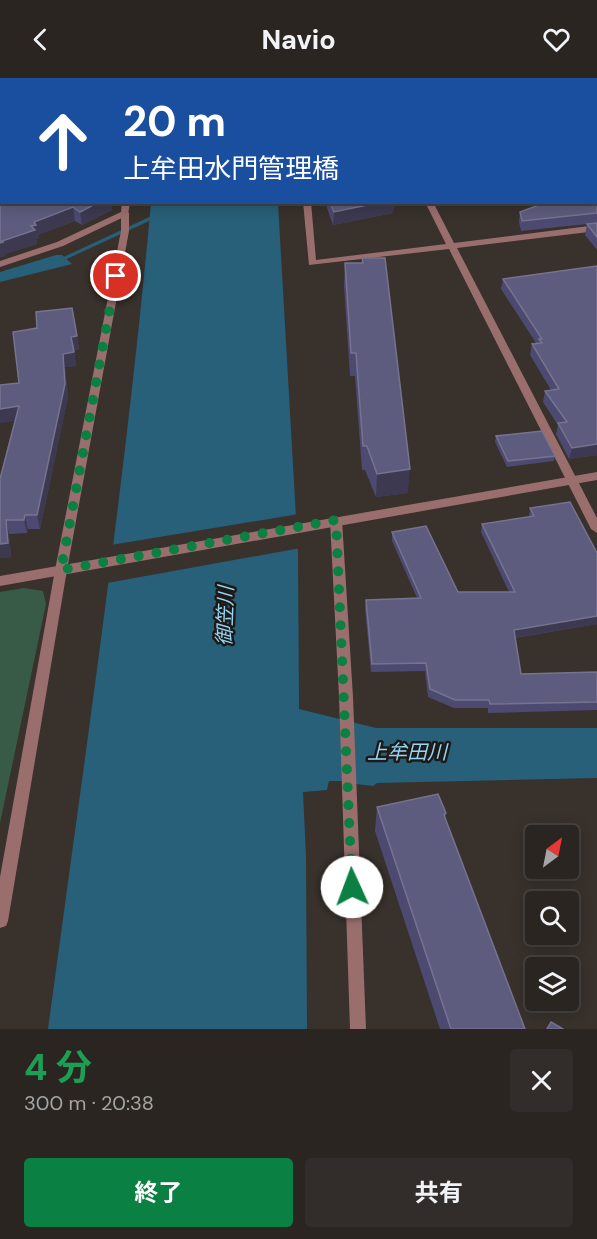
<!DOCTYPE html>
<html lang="ja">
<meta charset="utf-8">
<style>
body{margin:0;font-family:"DM Sans","Noto Sans JP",sans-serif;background:#322d2a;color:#f1f3f6;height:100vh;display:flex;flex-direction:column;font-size:22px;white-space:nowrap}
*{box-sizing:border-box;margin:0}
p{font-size:20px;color:#a5a5a5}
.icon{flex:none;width:33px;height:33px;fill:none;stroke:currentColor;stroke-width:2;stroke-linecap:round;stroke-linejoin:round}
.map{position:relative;height:951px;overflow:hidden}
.drawer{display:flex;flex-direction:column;background:#2a2521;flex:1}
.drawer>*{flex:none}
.guide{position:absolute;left:0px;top:0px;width:597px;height:126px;box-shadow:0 3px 15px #0003,0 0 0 2px #46423f;background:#1a4fa0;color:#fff;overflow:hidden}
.needle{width:39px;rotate:32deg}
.tools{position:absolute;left:525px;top:747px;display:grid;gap:12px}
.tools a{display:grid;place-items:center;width:54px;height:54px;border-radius:6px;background:#2a2521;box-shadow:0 3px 15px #0003,0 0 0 2px #46423f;font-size:30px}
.pin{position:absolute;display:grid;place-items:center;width:51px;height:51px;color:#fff;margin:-26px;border:3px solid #fff;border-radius:50%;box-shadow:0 2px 6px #0007}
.me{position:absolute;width:66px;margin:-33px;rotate:358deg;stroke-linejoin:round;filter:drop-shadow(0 0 4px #0008)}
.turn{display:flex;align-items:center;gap:21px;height:126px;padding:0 24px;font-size:27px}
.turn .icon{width:78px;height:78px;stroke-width:2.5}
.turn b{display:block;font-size:42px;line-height:51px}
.round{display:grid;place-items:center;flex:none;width:63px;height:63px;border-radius:6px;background:#322d2a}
.head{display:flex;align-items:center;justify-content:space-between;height:102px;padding:0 24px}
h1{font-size:36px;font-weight:700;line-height:45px;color:#1e9e55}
.cta{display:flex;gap:12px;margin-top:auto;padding:12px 24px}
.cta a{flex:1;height:69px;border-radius:6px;background:#0b8043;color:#fff;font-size:24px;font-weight:700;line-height:69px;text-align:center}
.cta a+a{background:#322d2a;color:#f1f3f6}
header{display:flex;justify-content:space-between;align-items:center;height:78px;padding:0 24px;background:#2a2521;font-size:27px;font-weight:700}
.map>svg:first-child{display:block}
.green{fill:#385b48}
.water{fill:#276078}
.pier{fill:#38312c}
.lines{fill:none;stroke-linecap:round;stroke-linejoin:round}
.stream{fill:#276078;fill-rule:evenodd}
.minor{fill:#9b6e6e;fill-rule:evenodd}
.tertiary{fill:#9b6e6e;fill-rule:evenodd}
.secondary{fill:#d78e8f;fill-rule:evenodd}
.wall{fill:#4d4a71}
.shaded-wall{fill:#3d3950}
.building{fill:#5e5c7e;stroke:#767390;stroke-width:1.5}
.route{stroke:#0b8043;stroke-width:10;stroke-dasharray:0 18}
.labels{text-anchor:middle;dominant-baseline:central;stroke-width:5;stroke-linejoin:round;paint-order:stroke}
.water-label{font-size:20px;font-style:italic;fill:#94d6f6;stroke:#1d1917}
</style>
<header><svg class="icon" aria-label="back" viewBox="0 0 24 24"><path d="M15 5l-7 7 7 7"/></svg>Navio<svg class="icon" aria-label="heart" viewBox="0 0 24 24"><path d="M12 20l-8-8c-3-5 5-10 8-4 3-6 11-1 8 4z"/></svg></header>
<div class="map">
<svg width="597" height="951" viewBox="0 0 597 951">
<rect width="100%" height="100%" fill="#38312c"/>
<polygon class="green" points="24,510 43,513 46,526 0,745 0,514"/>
<g class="water">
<path d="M151,125h127l20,349 1,157 77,19h221v50l-220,5 -4,3 -17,-2v-3h-27l-2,9 -24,2 3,64 1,173h-259c37,-275 78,-550 103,-826z"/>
<polygon points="56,177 62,177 72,186 0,204 0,194"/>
</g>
<polygon class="pier" points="299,436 301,470 107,505 111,467"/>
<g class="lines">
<polygon class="stream" points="158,135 161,137 160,138 60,184 58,185 55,183"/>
<g class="minor">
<polygon points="70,0 78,0 79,2 71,2"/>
<rect x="305" y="0" width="8" height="2"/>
<rect x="0" y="76" width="2" height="5"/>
<polygon points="303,124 311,124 316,182 446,166 425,124 433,124 454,165 597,147 597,153 457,170 597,440 597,455 591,451 449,171 309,187"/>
<polygon points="125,132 129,135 129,153 67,492 8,843 6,848 0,850 0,799 55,492 121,153 121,135"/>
<polygon points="336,438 342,442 353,619 366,951 350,951 339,619 330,442"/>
</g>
<g class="tertiary">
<rect x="115" y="0" width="8" height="2"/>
<polygon points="122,124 130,124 128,137 63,168 0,189 0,183 57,164 121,134"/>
<polygon points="597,394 597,402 0,508 0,498"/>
</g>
<g class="secondary">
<polygon points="561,0 569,0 569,2 562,2"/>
<polygon points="591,0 597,0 597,3 589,2"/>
<rect x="596" y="32" width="1" height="5"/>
</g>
</g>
<g class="wall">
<polygon points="0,0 51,0 47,2 2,2 2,61 0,61"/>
<polygon points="0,92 2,124 112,124 112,132 82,147 75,143 38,157 39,160 36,161 37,166 5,176 6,178 0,179"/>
<polygon points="597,107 597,172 585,157 587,146 521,153 519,144 520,134"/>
<polygon points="325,124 394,124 393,135 333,147"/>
<polygon points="362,180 408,415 376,419 365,392 362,392 355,298 350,298 344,208 345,185 362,185"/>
<polygon points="597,188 597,377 569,381 556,356 558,347 543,324 545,313 551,312 530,277 532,266 536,265 501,211 503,201"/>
<polygon points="72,230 79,271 74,272 76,288 65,289 68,319 40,451 28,451 27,455 9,456 11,479 0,480 19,305 37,250"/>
<polygon points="496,358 555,378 554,383 507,389 495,364"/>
<polygon points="530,430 597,475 597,546 515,560 521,596 597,594 597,632 488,635 488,630 454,630 428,619 425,593 371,594 365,530 366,522 417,520 392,463 392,454 458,514 509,514 481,454 482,446 529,439"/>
<polygon points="377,729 446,735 445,740 525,951 440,951 375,753"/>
</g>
<g class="shaded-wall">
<polygon points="19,0 51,0 47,2 15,2"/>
<polygon points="99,124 112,124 112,132 82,147 80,134"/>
<polygon points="382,124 394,124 393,135 333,147 334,134"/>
<polygon points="73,129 75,143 38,157 39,160 36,161 37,166 5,176 6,178 0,179 0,165 2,163 31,148 34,144"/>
<polygon points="77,258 79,271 73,272 71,259"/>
<polygon points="74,274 76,288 65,289 68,319 40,451 37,437 63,276"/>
<polygon points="19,328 22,342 0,345 0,331"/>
<polygon points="597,366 597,377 569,381 572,370"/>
<polygon points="410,391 408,415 376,419 377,396"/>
<polygon points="25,437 28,451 27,455 24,442"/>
<polygon points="6,442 9,456 11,479 0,480 0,466"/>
<polygon points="597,538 597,546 512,560 514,552"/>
</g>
<g class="building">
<polygon points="1,0 19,0 15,2 2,2 1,7"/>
<polygon points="314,0 538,0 539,2 314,2"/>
<rect x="0" y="8" width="2" height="40"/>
<polygon points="0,92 2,93 2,124 99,124 80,134 73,129 34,144 36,147 31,148 35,152 2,163 3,164 0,165"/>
<polygon points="597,107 597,135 522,143 520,134 547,124 596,124 596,108"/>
<polygon points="330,124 382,124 334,134"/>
<polygon points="597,145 597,159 587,146"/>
<polygon points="362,180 385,180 410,391 377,396 367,368 363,368 356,275 351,275 345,185 363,185"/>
<polygon points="597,188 597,366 572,370 558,345 567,344 545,313 559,311 532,266 542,265 539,261 542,261 503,201"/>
<polygon points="72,230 77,258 71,259 74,274 63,276 65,306 37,437 25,437 24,442 6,442 8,465 0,466 0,401 19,328 0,331 0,307 19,305 13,254 37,250 36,234"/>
<polygon points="542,353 555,378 508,383 496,358"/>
<polygon points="570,424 597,475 597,538 514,552 521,596 597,594 597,624 490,626 489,622 455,622 430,611 426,585 372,586 366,522 421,520 392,454 426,448 458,514 515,514 482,446 534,438 530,430"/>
<polygon points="438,716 446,735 444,737 525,951 451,951 377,729"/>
<polygon points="551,944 563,951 547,951"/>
</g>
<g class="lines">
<polyline class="route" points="116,198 61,492 336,442 352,809"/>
</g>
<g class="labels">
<g class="water-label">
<text transform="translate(225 538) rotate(-88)">御笠川</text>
<text x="407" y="674">上牟田川</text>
</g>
</g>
</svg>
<div class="tools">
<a><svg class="needle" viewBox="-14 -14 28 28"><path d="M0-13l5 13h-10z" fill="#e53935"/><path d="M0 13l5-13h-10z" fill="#a5a5a5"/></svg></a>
<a><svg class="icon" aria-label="search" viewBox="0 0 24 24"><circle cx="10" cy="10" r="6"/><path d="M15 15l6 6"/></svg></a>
<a><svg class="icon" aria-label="layers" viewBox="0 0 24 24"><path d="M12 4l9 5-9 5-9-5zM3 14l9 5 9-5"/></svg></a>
</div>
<div class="pin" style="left:116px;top:198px;background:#d93025"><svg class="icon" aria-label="arrive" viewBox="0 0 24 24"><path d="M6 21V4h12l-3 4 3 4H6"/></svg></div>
<svg class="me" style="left:352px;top:809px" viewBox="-20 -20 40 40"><circle r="19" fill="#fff"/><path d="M0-13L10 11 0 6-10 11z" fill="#0b8043"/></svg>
<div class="guide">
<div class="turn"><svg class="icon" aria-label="ahead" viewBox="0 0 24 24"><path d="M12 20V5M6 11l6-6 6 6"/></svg><div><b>20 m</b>上牟田水門管理橋</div></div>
</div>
</div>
<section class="drawer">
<div class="head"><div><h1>4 分</h1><p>300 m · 20:38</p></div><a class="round"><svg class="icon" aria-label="close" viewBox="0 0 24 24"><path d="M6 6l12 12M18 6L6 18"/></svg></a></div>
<div class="cta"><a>終了</a><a>共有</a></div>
</section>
